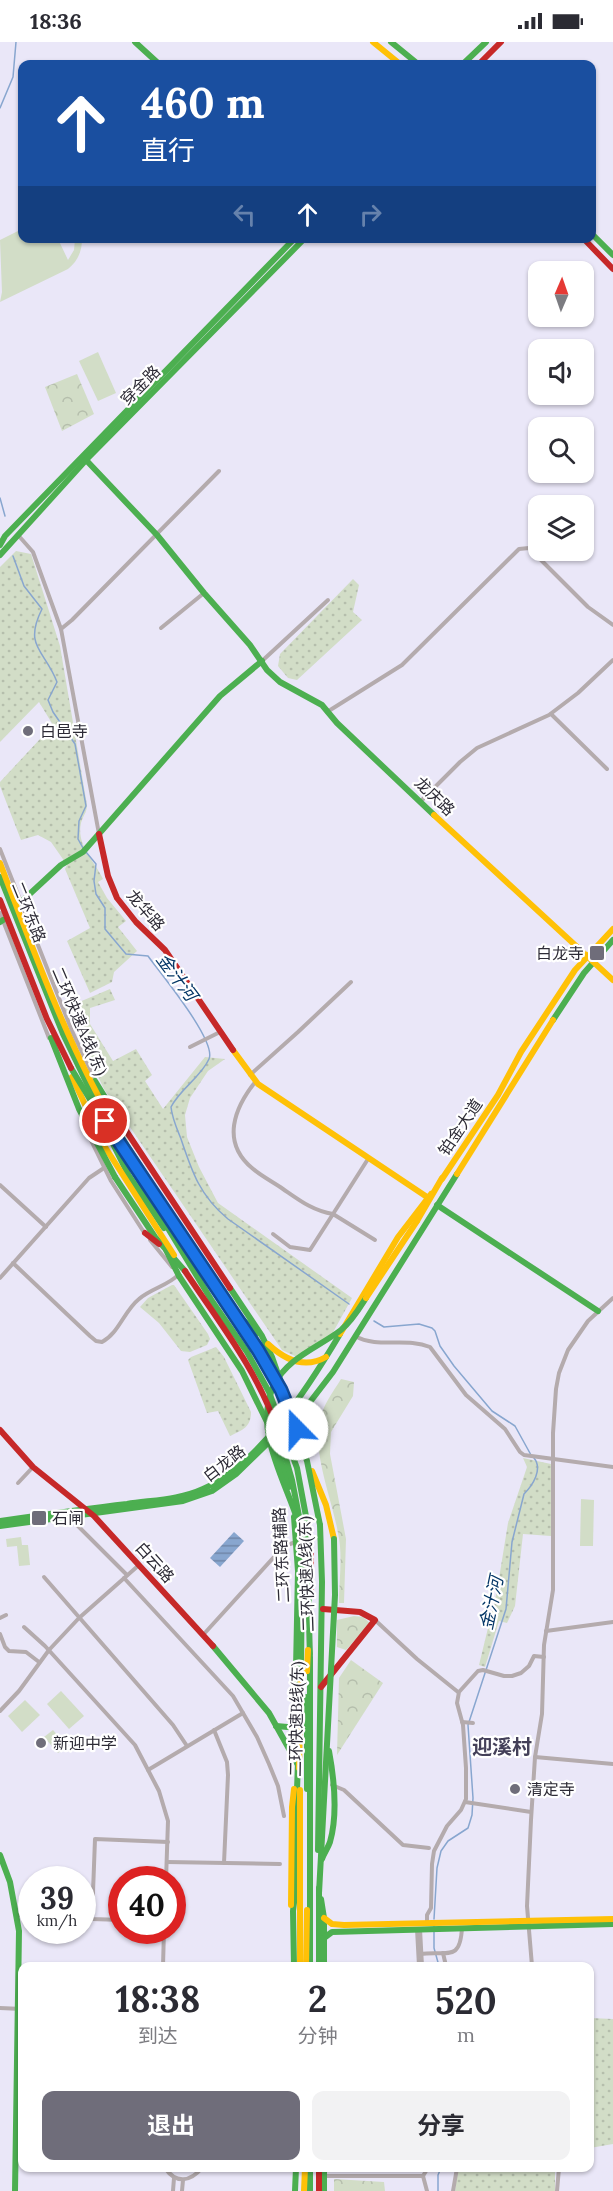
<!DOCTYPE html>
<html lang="zh">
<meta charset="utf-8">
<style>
body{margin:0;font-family:Lora,"Noto Sans SC",serif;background:#f2f2f3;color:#2b2b33;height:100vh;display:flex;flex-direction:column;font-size:22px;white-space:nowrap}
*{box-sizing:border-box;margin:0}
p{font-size:20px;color:#7c7c81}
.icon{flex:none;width:33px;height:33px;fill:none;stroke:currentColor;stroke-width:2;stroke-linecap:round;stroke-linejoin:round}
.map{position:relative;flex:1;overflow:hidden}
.details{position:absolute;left:18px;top:1920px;width:576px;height:210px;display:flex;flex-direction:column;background:#fff;border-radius:12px;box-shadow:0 2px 4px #0004}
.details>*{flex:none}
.guide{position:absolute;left:18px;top:18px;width:578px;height:183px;border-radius:12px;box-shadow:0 2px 4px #0004;background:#1a4fa0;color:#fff;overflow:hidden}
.needle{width:39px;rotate:2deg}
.controls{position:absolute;left:528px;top:219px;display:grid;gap:12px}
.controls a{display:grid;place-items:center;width:66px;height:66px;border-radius:12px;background:#fff;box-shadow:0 2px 4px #0004;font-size:30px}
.speed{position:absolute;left:18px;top:1824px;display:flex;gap:12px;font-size:30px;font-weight:700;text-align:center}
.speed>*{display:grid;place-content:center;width:78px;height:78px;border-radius:50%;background:#fff;box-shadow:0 2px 4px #0004;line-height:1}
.speed small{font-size:15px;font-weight:400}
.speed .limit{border:9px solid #d22;background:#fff;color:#111}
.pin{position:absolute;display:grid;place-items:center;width:51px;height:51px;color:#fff;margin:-26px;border:3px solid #fff;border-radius:50%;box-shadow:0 2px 6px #0007}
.me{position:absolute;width:66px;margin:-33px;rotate:338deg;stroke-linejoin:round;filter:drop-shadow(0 0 4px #0008)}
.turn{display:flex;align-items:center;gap:21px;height:126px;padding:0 24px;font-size:27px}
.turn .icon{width:78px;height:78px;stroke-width:2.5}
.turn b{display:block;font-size:42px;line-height:51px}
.lanes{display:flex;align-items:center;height:57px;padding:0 24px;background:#0003;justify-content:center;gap:30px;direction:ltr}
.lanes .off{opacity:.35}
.eta{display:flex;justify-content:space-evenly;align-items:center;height:102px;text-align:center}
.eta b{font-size:36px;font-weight:700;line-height:42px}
.action{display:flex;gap:12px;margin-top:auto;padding:12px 24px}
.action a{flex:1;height:69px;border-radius:12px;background:#6f6d7a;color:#fff;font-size:24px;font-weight:700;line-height:69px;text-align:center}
.action a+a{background:#f2f2f3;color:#2b2b33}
.status{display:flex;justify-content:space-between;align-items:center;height:42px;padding:0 30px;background:#fff;direction:ltr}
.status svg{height:16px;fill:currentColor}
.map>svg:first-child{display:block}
.green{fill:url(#green-dots)}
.forest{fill:url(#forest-crowns)}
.pitch{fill:#d2ddc7}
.water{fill:url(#water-rules)}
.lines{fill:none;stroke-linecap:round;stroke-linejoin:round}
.stream{stroke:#88a6cf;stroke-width:1.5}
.street{stroke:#b4abad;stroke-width:4}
.fast{stroke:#4caf50;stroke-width:6}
.slow{stroke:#ffc107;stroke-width:6}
.jam{stroke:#c62828;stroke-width:6}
.fast-bridge{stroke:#4caf50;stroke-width:6}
.slow-bridge{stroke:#ffc107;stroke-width:6}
.jam-bridge{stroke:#c62828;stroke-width:6}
.route-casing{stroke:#114b97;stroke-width:15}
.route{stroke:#1a73e8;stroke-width:10}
.poi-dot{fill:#6f6d7a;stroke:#fff;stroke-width:2}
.labels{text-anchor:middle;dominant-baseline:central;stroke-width:4.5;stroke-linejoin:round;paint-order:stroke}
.street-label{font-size:16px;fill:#2d2b36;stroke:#fff}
.poi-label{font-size:16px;fill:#2d2b36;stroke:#fff;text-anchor:start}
.water-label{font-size:18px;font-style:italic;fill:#053767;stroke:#fff}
.quarter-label{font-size:20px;font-weight:bold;fill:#444059;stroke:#fff}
</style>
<div class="status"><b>18:36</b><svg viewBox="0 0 49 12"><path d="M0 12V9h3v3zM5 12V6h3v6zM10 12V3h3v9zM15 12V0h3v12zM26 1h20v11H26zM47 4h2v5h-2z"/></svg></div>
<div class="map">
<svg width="613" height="2149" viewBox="0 0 613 2149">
<defs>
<pattern id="green-dots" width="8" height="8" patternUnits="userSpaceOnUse" patternTransform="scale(1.5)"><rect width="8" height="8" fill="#d2ddc7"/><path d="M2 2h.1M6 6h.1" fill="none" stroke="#b5beac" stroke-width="1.8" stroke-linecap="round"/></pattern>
<pattern id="forest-crowns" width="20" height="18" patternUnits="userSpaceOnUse" patternTransform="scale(1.5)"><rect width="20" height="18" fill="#d2ddc7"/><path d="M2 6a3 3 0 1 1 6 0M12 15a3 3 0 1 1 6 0" fill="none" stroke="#b5beac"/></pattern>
<pattern id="water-rules" width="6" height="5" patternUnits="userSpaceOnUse" patternTransform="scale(1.5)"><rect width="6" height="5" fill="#88a6cf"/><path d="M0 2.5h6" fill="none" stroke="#7087a9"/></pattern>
</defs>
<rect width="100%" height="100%" fill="#eae7f8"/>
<g class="green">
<path d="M16,509l15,3 29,92 27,159c0,7 -4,11 -6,18 -5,22 13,37 22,56l-5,3 9,16 19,23 -8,6 19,24 -23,21 -2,10 -22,11 -23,-52 23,-13 -25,-59 2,-4 -16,-23 -13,-7 -17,5 -21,-54v-4l53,-57 -14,-23 -39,40v-175z"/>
<polygon points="353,537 359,543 353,570 362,578 297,638 288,636 278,624 280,612"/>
<polygon points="110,947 115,958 90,966 90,982 113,1019 136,1007 152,1033 145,1039 163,1067 205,1015 225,1017 208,1029 190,1056 185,1073 187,1095 199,1125 218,1161 352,1256 331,1294 299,1316 282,1308 104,1047 65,966"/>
<polygon points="172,1243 174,1243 208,1292 210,1297 207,1303 190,1310 181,1309 159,1281 140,1265 148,1256"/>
<path d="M216,1305l8,10 27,55c0,15 -8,18 -21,24l-12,-25 -11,2 -19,-53 3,-3z"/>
<polygon points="523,1416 551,1422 551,1494 523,1492 515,1564 507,1581 499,1579 485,1625 479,1623 497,1549 508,1481 527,1425"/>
<polygon points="590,1976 613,1977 613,2102 590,2106"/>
<polygon points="458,2126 555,2126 555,2149 455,2149"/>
</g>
<g class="forest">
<polygon points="77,332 94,372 62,389 45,345"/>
<path d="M341,1337l13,3 -1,14 -22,36 -1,22 16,85 -2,64h-5c0,-23 4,-48 -1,-70 -6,-34 -26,-80 -18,-113 3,-15 13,-28 21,-41z"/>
<polygon points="354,1574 363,1575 370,1581 346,1608 337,1605 337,1578"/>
<polygon points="351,1618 383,1641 337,1713 339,1636"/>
<polygon points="334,2137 384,2140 385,2149 334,2149"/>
</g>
<g class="pitch">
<path d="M22,187v9l36,1 10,21 6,-10 1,-11h7c0,12 -4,22 -14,30l-68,33 2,-10 -2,-52z"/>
<polygon points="98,310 116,351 98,359 79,319"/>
<polygon points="581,1457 594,1458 593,1504 580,1504"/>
<polygon points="21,1495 22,1503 28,1503 30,1523 19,1524 17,1504 7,1505 6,1497"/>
<polygon points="61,1649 84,1674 69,1687 47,1662"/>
<polygon points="25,1658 40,1673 22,1690 8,1674"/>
<polygon points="53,1688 67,1704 58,1711 44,1695"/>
</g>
<polygon class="water" points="234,1490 244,1499 220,1525 210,1516"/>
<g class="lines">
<g class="stream">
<polyline points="0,66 13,35 16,0"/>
<polyline points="0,456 5,474"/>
<path d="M13,514l11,30 18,23c-19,38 3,41 15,73l-9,18 5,12 22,32 11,62 -7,15 -1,18 5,9"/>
<path d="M86,810l10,12 -2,17 2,13 9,14v21l21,25 22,2c12,17 69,85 61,103 -8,18 -29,30 -38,48 1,11 6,22 10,32 11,33 19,57 47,80l121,85"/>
<polyline points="374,1279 384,1285 419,1282 432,1286 435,1289 440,1304 454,1324 492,1369 515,1384 531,1413"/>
<path d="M434,1877l3,-51 4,-17 7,-10 20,-13 4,-13 1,-17 -5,-73 38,-116 6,-67 12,-48c9,-9 19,-25 10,-36"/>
<polyline points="434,1882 434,1906 439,1924"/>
<polyline points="438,2149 438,2133 441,2126"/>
</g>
<g class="street">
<polyline points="18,493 33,510 61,587 99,792"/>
<polyline points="161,586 204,551"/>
<polyline points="61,587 72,578 219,429"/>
<polyline points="262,619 328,558"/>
<polyline points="327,670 402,623 519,507 529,506 588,565 613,583"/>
<polyline points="551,672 607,727"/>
<polyline points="421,759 460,720 477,706 549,673 578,651 613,618"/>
<polyline points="0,807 72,989 96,1040"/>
<polyline points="0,871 49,996"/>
<polyline points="190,1005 220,990"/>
<polyline points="250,1033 298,990 351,940"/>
<path d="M256,1039c-22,27 -35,61 -4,87 9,8 21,14 31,21 16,11 30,22 50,25l35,-55"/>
<polyline points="88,1092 111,1139 145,1192"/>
<polyline points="0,1143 46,1185"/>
<polyline points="273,1192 290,1205 310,1208 333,1172 375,1198"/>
<polyline points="150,1198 172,1225"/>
<path d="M13,1221l77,73 6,5 6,1c17,-9 22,-31 37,-43 11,-10 30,-14 39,-24"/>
<polyline points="0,1236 89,1136 104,1126"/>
<path d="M355,1294c23,13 51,1 75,11l36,48 39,34 15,23 4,3 89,12"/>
<polyline points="18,1441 33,1425"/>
<polyline points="75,1474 77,1483 127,1533"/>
<polyline points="44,1535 173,1683 187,1704"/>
<polyline points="124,1536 233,1654 257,1695 269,1722 278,1744 284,1774"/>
<polyline points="0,1576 6,1573"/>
<polyline points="375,1578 417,1617 458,1650"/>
<polyline points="24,1585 45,1604 135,1703 159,1749 168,1779 166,1838"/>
<polyline points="546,1589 613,1580"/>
<polyline points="0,1592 5,1605 9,1609 26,1610 39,1620"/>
<polyline points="203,1593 284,1504 296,1500"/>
<polyline points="0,1669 19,1649 49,1608 79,1576 139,1523"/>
<polyline points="462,1680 473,1681"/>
<polyline points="214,1688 227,1720 228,1733 224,1821"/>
<polyline points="535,1715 613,1722"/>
<polyline points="148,1728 243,1671"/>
<polyline points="332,1743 344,1748 403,1803 429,1806"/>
<polyline points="465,1760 531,1770"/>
<polyline points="167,1820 280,1822"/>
<polyline points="17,1873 32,1873"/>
<polyline points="82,1877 92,1877"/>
<polyline points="122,1878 92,1877 95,1797 168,1800"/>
<polyline points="427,1881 427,1873 431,1866 432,1822 434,1809 447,1784 461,1768 466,1757 466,1726 463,1683 457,1661 459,1650 478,1629 483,1628 504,1634 512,1634 521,1631 529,1624 534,1614 544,1615"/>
<polyline points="417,1887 419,1924"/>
<polyline points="420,1887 422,1924"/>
<polyline points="443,1911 446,1924"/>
<path d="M420,1912c27,-4 40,9 42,-26"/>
<polyline points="163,1924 164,1888"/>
<polyline points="532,1924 527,1864 531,1778 535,1715 542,1672 544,1603 553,1548 553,1391 556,1347 559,1331 568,1308 588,1279 613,1256"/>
<polyline points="0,1966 22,1967"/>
<path d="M165,2126c11,16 25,14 37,0"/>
<polyline points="326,2134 423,2134 426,2129 424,2126"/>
<polyline points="423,2134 427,2149"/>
<polyline points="173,2149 174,2136"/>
<polyline points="182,2149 183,2138"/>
<polyline points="453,2149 457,2126"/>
<polyline points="557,2149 559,2126"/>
</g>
<g class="fast">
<polyline points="135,0 159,22"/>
<polyline points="391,0 418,22"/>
<polyline points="463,22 486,0"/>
<polyline points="591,191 613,213"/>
<polyline points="86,418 157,493 204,551 250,603 267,628 280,640 322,663 337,681 434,773"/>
<polyline points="0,503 5,494 295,196"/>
<polyline points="0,513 86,418 305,196"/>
<polyline points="0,835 63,992 106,1081"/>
<polyline points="21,860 61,823 83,810 220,654 262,619"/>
<polyline points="0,880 3,878"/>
<polyline points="553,978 584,931 613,898"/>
<polyline points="113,1102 129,1134 164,1186"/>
<polyline points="129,1114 151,1148"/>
<polyline points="115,1135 155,1195 185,1229"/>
<polyline points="437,1163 598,1269"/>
<polyline points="166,1208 179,1234"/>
<polyline points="179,1234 242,1329 267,1380"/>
<polyline points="230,1246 262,1294 272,1315 285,1352"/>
<polyline points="238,1273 257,1291"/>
<polyline points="273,1394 289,1445"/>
<path d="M0,1479c42,-6 84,-12 127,-17 25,-4 52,-4 76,-15 57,-25 106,-103 137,-155"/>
<polyline points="0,1484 183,1459 212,1449 236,1432 310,1360 333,1330 457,1132"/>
<polyline points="213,1604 269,1671 298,1723"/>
<polyline points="310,1615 310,1924"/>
<polyline points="307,1655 307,1747"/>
<polyline points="276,1684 299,1686 295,1675 298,1529 294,1475"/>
<polyline points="318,1808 322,1540 320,1483"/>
<polyline points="0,1813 10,1840 19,1889 15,2149"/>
<path d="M322,1817c2,-6 6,-11 8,-17 8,-28 4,-64 -1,-91"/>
<polyline points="319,1846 319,1924"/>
<polyline points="321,1857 324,1876 324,1924"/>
<polyline points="324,1896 332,1890 613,1882"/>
<polyline points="294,1924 293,1869 297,1836 296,1774 298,1721"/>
<polyline points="310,2126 310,2149"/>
<polyline points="324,2126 324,2149"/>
<polyline points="295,2149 296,2126"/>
</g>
<g class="slow">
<polyline points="373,0 400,22"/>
<polyline points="434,773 613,938"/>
<polyline points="233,1008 258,1042 427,1155"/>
<polyline points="72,1035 105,1105 174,1213"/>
<polyline points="106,1080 129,1114"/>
<polyline points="457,1132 553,978"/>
<polyline points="442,1137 498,1053 521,1010 575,928 613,887"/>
<polyline points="417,1179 442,1136"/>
<polyline points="340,1292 398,1195 431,1152"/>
<path d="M268,1302c17,16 37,25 58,13"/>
<polyline points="312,1429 326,1463 334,1497"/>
<polyline points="299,1726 301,1628"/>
<polyline points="300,1748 300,1924"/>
<polyline points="291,1863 292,1765 294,1747"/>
<polyline points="324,1876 332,1882 344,1883 613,1877"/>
<polyline points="306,1924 307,1868"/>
</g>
<g class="jam">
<polyline points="479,22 501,0"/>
<polyline points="583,196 613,227"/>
<polyline points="99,792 108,834 117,856 136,880 165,908 233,1008"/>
<polyline points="119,1078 230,1246"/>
<polyline points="145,1191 159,1202"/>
<polyline points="0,1388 33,1425 94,1474 213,1604"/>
<polyline points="311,1513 311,1547"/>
<polyline points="321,1645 375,1578 360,1570 323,1567"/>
<polyline points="319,2126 319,2149"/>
</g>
<g class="fast-bridge">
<polyline points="51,996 79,1067 115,1135"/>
<polyline points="71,1026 212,1259 247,1310 269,1350 297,1426 308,1485"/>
<polyline points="95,1039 119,1078"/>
<polyline points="122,1096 255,1302 276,1339 294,1378 307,1419 320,1483"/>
<polyline points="278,1389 292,1438 299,1474"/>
<polyline points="306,1482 309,1520"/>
<path d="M310,1612c-2,-39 1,-81 -8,-119 -11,-47 -51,-101 -28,-150 13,-27 45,-38 67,-55 11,-9 18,-21 25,-32"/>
<polyline points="301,1628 302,1514"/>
<polyline points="319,1851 335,1553 334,1497"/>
</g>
<g class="slow-bridge">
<path d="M0,821c36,94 70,189 122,275"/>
<polyline points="366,1256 417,1179"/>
<polyline points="307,1629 308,1608"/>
<polyline points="304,2149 305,2126"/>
</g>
<g class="jam-bridge">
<polyline points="0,858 47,977 71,1026"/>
<path d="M185,1229c34,51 73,100 93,160"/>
</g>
</g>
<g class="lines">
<g class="route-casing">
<polyline id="route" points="105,1079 258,1308 281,1348 297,1387"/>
</g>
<use href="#route" class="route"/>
</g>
<g class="poi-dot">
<circle cx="28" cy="689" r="6"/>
<rect x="589" y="903" width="16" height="16" rx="3"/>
<rect x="31" y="1468" width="16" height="16" rx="3"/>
<circle cx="41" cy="1701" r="6"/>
<circle cx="515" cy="1747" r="6"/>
</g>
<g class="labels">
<g class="street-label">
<text transform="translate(140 343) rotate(-45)">穿金路</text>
<text transform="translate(435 754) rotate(44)">龙庆路</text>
<text transform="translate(146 868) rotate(49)">龙华路</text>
<text transform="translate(29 870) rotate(68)">二环东路</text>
<text transform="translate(80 979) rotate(67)">二环快速A线(东)</text>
<text transform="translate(460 1085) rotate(-56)">铂金大道</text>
<text transform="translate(224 1421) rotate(-38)">白龙路</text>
<text transform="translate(281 1513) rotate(-93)">二环东路辅路</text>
<text transform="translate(155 1520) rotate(48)">白云路</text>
<text transform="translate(306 1532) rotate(-92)">二环快速A线(东)</text>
<text transform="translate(296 1677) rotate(-89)">二环快速B线(东)</text>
</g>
<g class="poi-label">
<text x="40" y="689">白邑寺</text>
<text x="584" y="911" text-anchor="end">白龙寺</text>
<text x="52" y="1476">石闸</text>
<text x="53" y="1701">新迎中学</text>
<text x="527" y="1747">清定寺</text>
</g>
<g class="water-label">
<text transform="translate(177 935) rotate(53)">金汁河</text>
<text transform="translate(491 1561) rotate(-78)">金汁河</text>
</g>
<g class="quarter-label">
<text x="502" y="1704">迎溪村</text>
</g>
</g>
</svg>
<div class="controls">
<a><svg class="needle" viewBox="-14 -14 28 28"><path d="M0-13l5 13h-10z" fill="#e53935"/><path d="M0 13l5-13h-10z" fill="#7c7c81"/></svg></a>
<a><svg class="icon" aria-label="sound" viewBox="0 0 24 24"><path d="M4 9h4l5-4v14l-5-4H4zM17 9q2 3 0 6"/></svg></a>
<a><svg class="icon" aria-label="search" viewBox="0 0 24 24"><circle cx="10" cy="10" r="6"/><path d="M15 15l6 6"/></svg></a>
<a><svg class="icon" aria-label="layers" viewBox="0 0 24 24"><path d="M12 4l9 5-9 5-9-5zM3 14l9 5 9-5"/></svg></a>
</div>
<div class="speed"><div>39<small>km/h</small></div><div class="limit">40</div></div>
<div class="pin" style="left:105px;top:1079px;background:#d93025"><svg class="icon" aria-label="arrive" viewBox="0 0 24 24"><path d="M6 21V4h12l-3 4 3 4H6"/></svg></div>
<svg class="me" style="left:297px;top:1387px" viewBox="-20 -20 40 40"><circle r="19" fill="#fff"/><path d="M0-13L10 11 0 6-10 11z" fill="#1a73e8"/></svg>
<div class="guide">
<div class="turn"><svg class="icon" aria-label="ahead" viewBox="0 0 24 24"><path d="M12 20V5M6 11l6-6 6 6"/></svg><div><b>460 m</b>直行</div></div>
<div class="lanes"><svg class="icon off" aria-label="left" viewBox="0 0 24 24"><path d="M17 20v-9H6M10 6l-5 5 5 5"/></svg><svg class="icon" aria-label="ahead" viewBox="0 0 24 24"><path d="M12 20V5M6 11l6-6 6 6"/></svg><svg class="icon off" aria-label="right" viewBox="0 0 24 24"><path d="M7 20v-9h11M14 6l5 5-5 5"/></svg></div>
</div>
<section class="details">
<div class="eta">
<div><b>18:38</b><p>到达</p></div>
<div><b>2</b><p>分钟</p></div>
<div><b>520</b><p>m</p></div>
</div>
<div class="action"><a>退出</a><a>分享</a></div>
</section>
</div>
